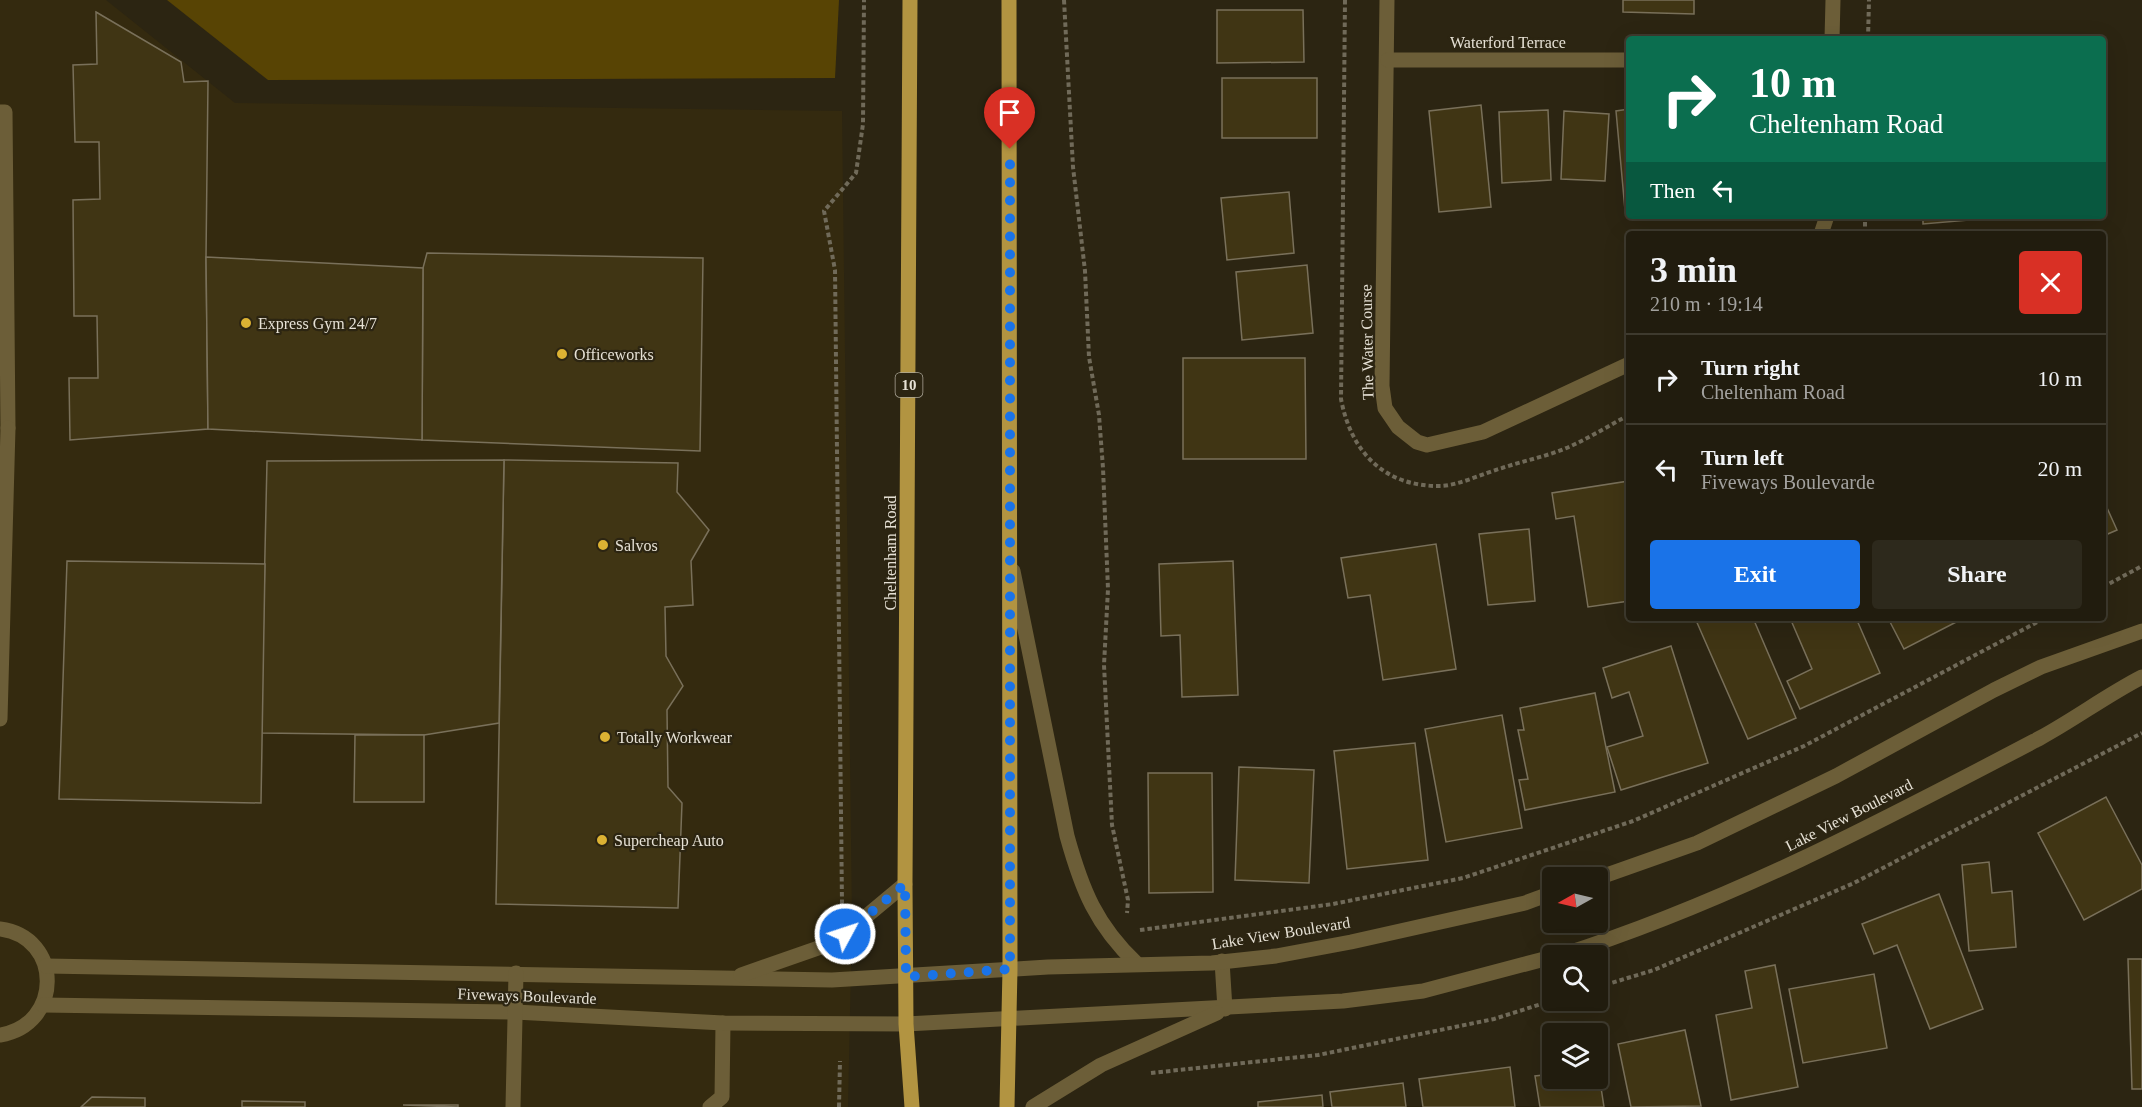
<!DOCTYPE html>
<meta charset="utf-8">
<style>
body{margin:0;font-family:Georgia,serif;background:#2d291c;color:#f1f3f6;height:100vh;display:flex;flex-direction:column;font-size:22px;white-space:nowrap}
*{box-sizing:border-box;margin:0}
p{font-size:20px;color:#a2a19e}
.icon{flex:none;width:33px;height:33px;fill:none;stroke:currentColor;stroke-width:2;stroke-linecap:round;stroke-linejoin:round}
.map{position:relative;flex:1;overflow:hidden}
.panel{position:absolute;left:1626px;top:231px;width:480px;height:390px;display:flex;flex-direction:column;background:#211c0e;border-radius:6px;box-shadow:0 6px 24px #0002,0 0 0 2px #3e3a2e}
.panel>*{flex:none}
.top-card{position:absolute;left:1626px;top:36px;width:480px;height:183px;border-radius:6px;box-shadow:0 6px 24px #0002,0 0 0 2px #3e3a2e;background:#0b6e4f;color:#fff;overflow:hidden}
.needle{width:39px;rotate:262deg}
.tools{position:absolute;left:1542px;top:867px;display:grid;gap:12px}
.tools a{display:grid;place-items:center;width:66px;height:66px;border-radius:6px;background:#211c0e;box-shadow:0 6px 24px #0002,0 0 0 2px #3e3a2e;font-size:30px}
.pin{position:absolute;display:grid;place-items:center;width:51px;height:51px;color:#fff;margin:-62px -26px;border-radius:50% 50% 50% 0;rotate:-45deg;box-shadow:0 0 6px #0007}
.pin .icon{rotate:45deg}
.me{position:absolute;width:66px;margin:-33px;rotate:50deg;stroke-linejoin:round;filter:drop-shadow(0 0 4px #0008)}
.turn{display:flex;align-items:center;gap:21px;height:126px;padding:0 24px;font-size:27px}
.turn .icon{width:78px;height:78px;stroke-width:2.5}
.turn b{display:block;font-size:42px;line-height:51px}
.then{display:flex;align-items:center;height:57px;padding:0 24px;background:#0003;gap:12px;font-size:22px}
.round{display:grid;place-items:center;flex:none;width:63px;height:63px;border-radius:6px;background:#2d291c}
.overview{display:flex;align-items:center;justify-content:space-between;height:102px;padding:0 24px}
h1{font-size:36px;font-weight:600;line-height:45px}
.cta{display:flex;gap:12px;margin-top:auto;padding:12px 24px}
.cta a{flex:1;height:69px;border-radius:6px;background:#1a73e8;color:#fff;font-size:24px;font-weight:600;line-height:69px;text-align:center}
.cta a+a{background:#2d291c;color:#f1f3f6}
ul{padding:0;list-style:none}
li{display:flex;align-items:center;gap:18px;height:90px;padding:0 24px;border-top:2px solid #3e3a2e}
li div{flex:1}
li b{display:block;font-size:22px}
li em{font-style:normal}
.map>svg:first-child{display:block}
.built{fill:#342a0f}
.green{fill:#584404}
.building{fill:#403514;stroke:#79705a;stroke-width:1.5}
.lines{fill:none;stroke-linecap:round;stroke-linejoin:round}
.path{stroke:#706a59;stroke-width:4;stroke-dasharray:4.5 3;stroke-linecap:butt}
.service{stroke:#6c5e38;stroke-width:15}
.minor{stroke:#6c5e38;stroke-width:15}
.primary{stroke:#b29441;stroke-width:15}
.route{stroke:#1a73e8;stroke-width:10;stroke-dasharray:0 18}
.poi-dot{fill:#dcb233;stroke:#2c2512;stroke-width:2}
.labels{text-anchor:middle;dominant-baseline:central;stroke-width:4.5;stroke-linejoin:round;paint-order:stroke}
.shield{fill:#2c2512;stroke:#aea99a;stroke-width:1.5}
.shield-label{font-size:15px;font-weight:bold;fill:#e6e1d5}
.street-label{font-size:16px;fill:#e6e1d5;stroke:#2c2512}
.poi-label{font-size:16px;fill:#e6e1d5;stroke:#2c2512;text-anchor:start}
</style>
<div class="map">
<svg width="2142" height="1107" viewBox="0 0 2142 1107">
<rect width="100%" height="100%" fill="#2c2512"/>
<polygon class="built" points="0,0 106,0 235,103 842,111 852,919 848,1107 0,1107"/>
<polygon class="green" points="167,0 839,0 835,78 268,80"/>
<g class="building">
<polygon points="1623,0 1694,0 1694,14 1623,12"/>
<polygon points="1217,10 1303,10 1304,62 1217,63"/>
<polygon points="96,12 181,62 184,82 208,81 206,257 208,429 70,440 69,378 98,378 97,316 74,316 73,200 100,199 99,142 75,142 73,65 97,64"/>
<rect x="1222" y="78" width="95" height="60"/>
<polygon points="1481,105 1491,207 1439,212 1429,111"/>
<polygon points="1629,109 1629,209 1625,210 1616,111"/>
<polygon points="1548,110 1551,180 1502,183 1499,112"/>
<polygon points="1564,111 1609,114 1605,181 1561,179"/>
<polygon points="1289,192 1294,253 1227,260 1221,198"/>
<polygon points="1923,216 2016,216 1923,224"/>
<polygon points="427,253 703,258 700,451 422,440 423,268"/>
<polygon points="206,257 423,268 422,440 208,429"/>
<polygon points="1307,265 1313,333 1242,340 1236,272"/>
<polygon points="1183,358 1305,358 1306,459 1183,459"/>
<polygon points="504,460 678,463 677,492 709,530 691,561 693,605 665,607 666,656 683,686 667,710 668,787 682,803 678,908 496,904"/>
<polygon points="504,460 499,723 424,735 261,733 267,461"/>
<polygon points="1629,481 1629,601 1588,607 1574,516 1556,519 1552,493"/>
<polygon points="2103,499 2117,530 2103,536"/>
<polygon points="1529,529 1535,601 1488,605 1479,534"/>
<polygon points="1436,544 1456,669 1383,680 1370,595 1348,598 1341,558"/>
<polygon points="67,561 265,564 261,803 59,799"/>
<polygon points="1233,561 1238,695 1182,697 1180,635 1161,636 1159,564"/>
<polygon points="1695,618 1753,618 1796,718 1748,739"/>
<polygon points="1790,618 1856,618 1880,673 1800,709 1787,681 1812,669"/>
<polygon points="1888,618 1964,618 1904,649"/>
<polygon points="1671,646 1708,763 1621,790 1607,747 1643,736 1629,692 1612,698 1603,668"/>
<polygon points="1595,693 1615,792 1525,810 1519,780 1528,779 1518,730 1524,730 1520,708"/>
<polygon points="1502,715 1522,828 1446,842 1425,729"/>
<polygon points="355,735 424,735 424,802 354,802"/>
<polygon points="1415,743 1428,860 1347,869 1334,751"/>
<polygon points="1239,767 1314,770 1309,883 1235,880"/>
<polygon points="1148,773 1212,773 1213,892 1149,893"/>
<polygon points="2106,797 2142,865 2142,889 2084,920 2038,833"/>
<polygon points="1989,862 1992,893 2012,891 2016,947 1969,951 1962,865"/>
<polygon points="1939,894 1983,1009 1930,1029 1897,945 1874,954 1862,924"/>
<polygon points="2128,959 2142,959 2142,1089 2132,1089"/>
<polygon points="1775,965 1798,1087 1731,1100 1716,1015 1752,1008 1745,971"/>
<polygon points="1874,974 1887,1048 1803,1063 1789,989"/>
<polygon points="1685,1030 1701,1106 1631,1107 1618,1044"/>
<polygon points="1510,1067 1515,1107 1423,1107 1419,1079"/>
<polygon points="1598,1068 1604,1107 1540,1107 1535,1076 1552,1074 1552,1078 1598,1078"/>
<polygon points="1403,1083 1406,1107 1332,1107 1330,1092"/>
<polygon points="1322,1095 1323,1107 1258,1107 1258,1102"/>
<polygon points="92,1097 145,1098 145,1107 81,1107"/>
<polygon points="242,1101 305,1102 305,1107 242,1107"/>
<polygon points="403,1105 458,1105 458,1107"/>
</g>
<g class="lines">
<g class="path">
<polyline points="1064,0 1073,167 1085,271 1089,357 1099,415 1103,468 1108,589 1104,665 1112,825 1128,900 1127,913"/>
<path d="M1345,0l-4,399c10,53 43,88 100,87 19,-1 43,-13 61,-18 21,-7 42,-11 62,-19 22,-9 44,-23 65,-34"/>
<polyline points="1868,39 1869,0"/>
<polyline points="1865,234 1865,216"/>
<polyline points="2103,587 2142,566"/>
<polyline points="842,904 835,270 824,211 856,173 863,124 864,0"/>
<polyline points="1140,930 1333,904 1463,878 1633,821 1804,746 2045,618"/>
<polyline points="1598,987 1654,970 1854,883 2142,733"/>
<polyline points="1151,1073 1318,1055 1494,1019 1554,1000"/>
<polyline points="839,1107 840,1061"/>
</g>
<g class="service">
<polyline points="0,112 5,112 8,428"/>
<polyline points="710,1107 722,1097 723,1023"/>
</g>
<g class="minor">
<polyline points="1387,0 1382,386 1385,408 1398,427 1417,442 1427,445 1483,432 1629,364"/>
<polyline points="1832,39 1833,0"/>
<polyline points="1388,60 1629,60"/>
<polyline points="1821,234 1827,216"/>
<path d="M1013,571l54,265c15,54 29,89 70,128"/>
<polyline points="0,719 8,428"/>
<polyline points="1598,878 1697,843 1836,776 1994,690 2041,667 2142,631"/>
<path d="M0,929c63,8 63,96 0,106"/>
<path d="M1559,956c168,-53 325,-136 481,-218 35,-19 67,-43 102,-61"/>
<polyline points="1222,961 1225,1009"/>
<polyline points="46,966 832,980 1048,967 1212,963 1276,956 1351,942 1525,903 1552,893"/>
<polyline points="741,975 824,946 845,934 905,884"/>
<polyline points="43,1005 515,1012 723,1023 906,1024 1343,1001 1423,991 1552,957"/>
<polyline points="513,1107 516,973"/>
<polyline points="1033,1107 1101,1065 1217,1013"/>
</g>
<g class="primary">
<polyline points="910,0 905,884 906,1024 912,1107"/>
<polyline points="1007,1107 1010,969 1009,0"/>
</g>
</g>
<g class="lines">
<polyline class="route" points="845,934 905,884 906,977 1010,969 1010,149"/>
</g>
<g class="poi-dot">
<circle cx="246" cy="323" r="6"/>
<circle cx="562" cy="354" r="6"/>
<circle cx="603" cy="545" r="6"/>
<circle cx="605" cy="737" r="6"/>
<circle cx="602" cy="840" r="6"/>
</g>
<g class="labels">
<rect class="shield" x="895.5" y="373" width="27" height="24" rx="4.5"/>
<g class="shield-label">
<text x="909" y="385">10</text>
</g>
<g class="street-label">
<text x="1508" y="42">Waterford Terrace</text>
<text transform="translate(1367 342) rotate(-91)">The Water Course</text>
<text transform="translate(890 553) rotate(-90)">Cheltenham Road</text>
<text transform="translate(1849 815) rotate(-27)">Lake View Boulevard</text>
<text transform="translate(1281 933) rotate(-9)">Lake View Boulevard</text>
<text transform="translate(527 996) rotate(2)">Fiveways Boulevarde</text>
</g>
<g class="poi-label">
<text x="258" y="323">Express Gym 24/7</text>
<text x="574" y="354">Officeworks</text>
<text x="615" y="545">Salvos</text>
<text x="617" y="737">Totally Workwear</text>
<text x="614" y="840">Supercheap Auto</text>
</g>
</g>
</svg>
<div class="tools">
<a><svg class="needle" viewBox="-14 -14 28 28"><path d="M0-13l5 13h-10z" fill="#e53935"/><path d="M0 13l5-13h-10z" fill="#a2a19e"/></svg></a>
<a><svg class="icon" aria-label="search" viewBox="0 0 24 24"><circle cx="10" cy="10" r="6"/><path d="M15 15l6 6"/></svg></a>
<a><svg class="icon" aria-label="layers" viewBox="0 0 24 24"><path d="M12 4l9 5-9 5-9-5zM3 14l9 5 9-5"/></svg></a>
</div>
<div class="pin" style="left:1010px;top:149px;background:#d93025"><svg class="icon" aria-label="arrive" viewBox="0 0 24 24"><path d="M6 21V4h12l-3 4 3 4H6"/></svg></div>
<svg class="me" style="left:845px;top:934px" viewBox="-20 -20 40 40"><circle r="17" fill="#1a73e8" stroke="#fff" stroke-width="3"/><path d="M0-11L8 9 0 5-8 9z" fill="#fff"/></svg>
<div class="top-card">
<div class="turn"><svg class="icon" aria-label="right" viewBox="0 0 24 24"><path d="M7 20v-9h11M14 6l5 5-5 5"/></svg><div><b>10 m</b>Cheltenham Road</div></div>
<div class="then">Then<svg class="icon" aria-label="left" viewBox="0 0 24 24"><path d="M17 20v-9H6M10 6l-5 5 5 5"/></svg></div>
</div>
<section class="panel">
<div class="overview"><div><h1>3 min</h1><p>210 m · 19:14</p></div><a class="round" style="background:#d93025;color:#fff"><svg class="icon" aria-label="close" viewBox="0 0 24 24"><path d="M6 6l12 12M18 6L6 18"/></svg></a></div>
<ul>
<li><svg class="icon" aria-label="right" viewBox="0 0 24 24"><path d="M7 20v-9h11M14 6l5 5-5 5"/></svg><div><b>Turn right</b><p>Cheltenham Road</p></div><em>10 m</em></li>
<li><svg class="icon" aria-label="left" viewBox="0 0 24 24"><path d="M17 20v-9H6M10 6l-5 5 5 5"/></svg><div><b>Turn left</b><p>Fiveways Boulevarde</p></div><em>20 m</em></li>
</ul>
<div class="cta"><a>Exit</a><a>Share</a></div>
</section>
</div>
